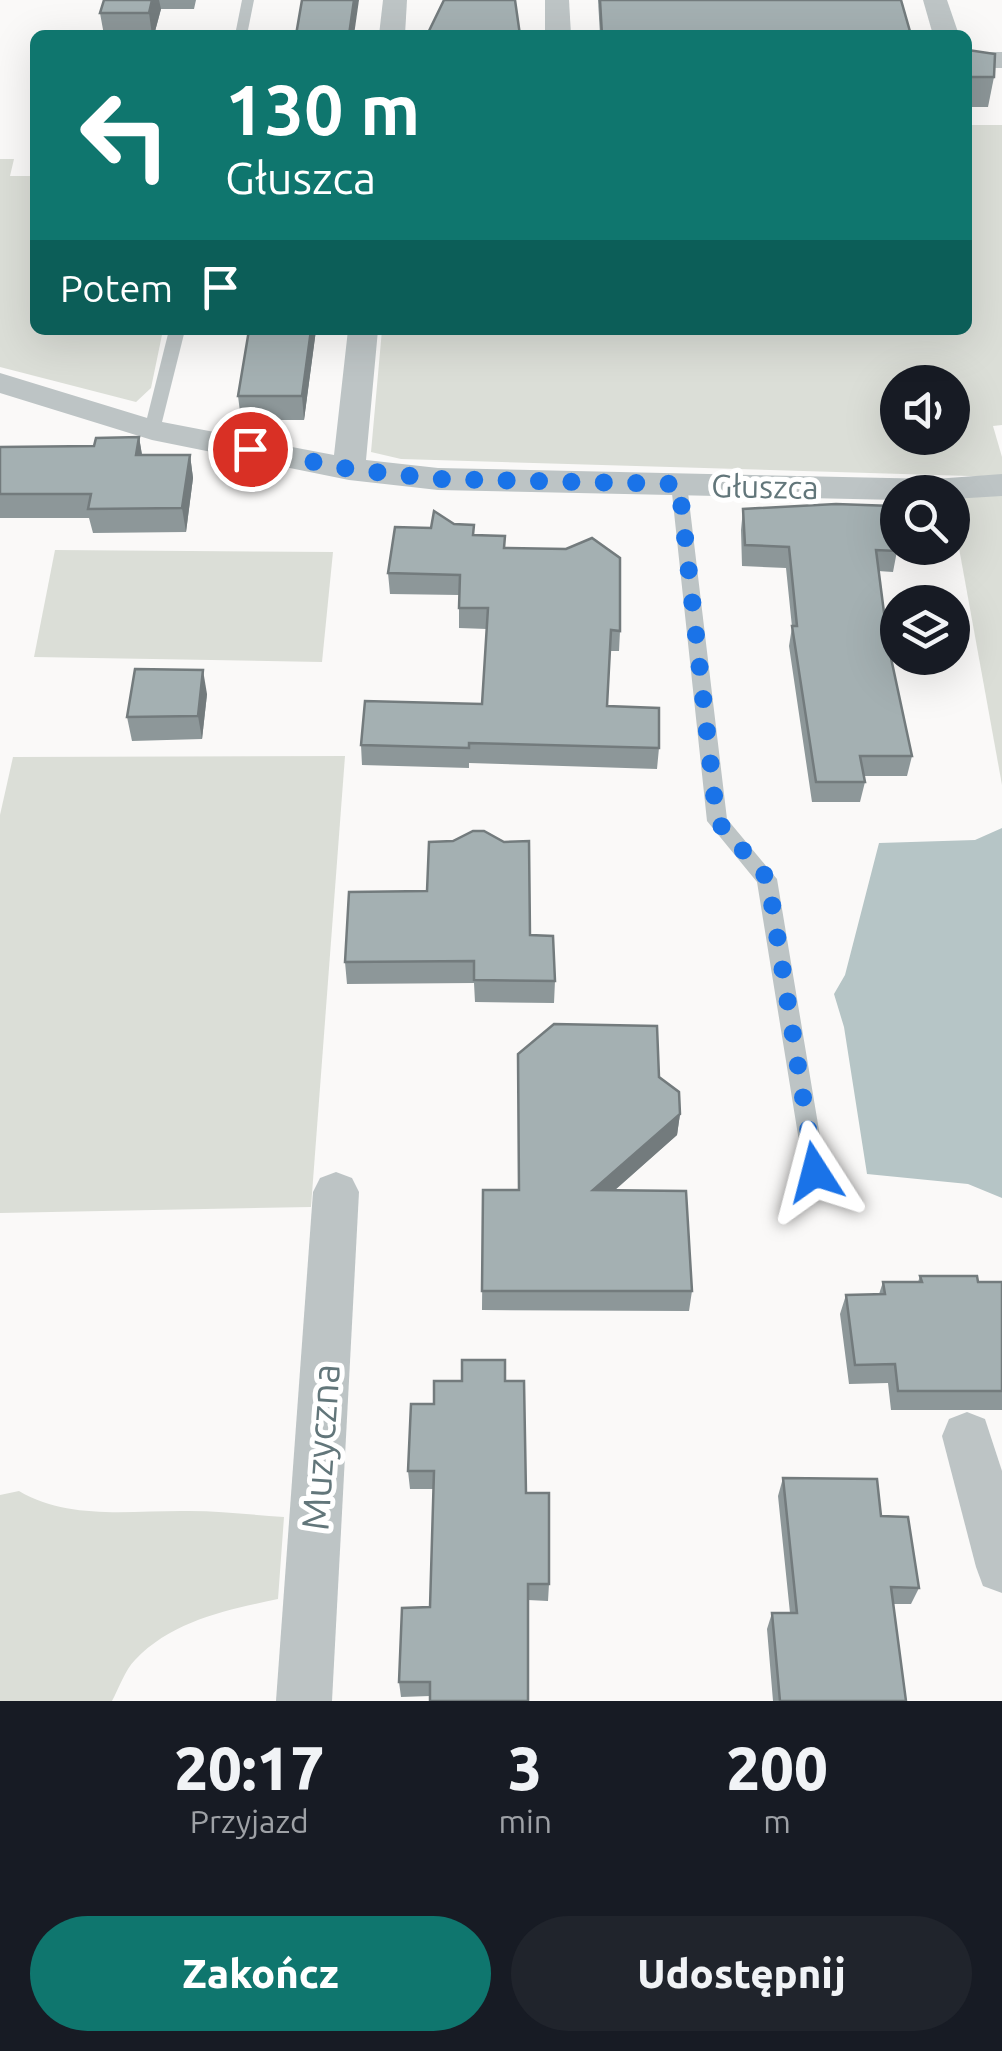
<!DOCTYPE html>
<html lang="pl">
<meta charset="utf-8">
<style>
body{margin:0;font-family:Ubuntu,sans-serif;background:#20242c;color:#f1f3f6;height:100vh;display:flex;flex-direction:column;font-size:38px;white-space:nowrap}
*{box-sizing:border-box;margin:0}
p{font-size:32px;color:#9ea1a6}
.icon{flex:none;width:55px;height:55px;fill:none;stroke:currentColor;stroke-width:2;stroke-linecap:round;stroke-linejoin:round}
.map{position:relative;height:1701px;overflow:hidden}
.panel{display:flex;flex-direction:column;background:#171b24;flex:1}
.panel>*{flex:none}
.banner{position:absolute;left:30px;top:30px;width:942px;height:305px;border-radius:15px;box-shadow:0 10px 40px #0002;background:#0f766e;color:#fff;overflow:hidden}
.buttons{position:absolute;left:880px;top:365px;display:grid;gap:20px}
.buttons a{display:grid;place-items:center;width:90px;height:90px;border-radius:50%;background:#171b24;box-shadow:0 10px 40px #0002;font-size:50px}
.pin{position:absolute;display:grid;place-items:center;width:85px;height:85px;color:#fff;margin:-42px;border:5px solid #fff;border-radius:50%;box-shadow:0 2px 10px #0007}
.me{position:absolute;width:110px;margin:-55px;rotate:351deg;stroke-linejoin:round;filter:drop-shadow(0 0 8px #0008)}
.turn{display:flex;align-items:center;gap:35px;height:210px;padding:0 30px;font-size:45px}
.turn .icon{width:130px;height:130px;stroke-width:2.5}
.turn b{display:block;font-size:70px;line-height:85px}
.then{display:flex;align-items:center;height:95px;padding:0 30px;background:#0003;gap:20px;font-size:38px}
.eta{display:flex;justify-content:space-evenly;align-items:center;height:170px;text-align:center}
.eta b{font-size:60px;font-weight:800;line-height:70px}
.primary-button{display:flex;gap:20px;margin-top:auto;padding:20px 30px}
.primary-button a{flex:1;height:115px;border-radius:60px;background:#0f766e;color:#fff;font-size:40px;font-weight:800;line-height:115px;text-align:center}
.primary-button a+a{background:#20242c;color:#f1f3f6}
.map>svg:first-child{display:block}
.green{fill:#dbded7;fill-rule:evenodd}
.water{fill:#b6c5c6}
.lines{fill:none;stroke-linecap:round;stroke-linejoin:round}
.lane{fill:#bdc4c5;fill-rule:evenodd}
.street{fill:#bdc4c5;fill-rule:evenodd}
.wall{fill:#8d9799}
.shaded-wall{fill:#737b7d}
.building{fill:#a4b0b2;stroke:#737b7d;stroke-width:2.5}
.route{stroke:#1a73e8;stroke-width:18;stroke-dasharray:0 32.4}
.labels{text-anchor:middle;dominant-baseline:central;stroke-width:10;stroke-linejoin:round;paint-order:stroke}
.street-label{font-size:32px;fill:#62767a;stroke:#fff}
.near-street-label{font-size:38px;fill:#62767a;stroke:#fff}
</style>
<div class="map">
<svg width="1002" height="1701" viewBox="0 0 1002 1701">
<rect width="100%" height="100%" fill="#faf9f8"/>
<g class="green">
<path d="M968,125h34v300l-9,1 9,31v20l-601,-18 -30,-7 11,-122h586zM898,382h54v56h-54z"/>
<polygon points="0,159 14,159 10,176 35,176 35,330 163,330 151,388 136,402 0,367"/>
<polygon points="964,493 1002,494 1002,785 953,515 952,502"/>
<polygon points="55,550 333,552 322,662 34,657"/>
<polygon points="345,756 311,1207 0,1213 0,815 13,757"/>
<path d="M19,1491c50,30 115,19 170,20 32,0 64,4 95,6l-6,82c-50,11 -105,21 -143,61 -10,10 -16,28 -23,41h-112v-206z"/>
</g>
<polygon class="water" points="1002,828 1002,1198 968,1184 867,1174 844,1027 834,994 845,975 879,843 975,840"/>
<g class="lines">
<g class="lane">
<polygon points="242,0 254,0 247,35 235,35"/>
<polygon points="169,330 185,330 160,430 152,435 144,430"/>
<polygon points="679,479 687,484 727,819 777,879 826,1172 823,1179 815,1182 807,1179 804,1172 757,882 707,821 671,484"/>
</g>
<g class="street">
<polygon points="383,0 407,0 405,35 379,35"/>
<polygon points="545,0 569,0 571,35 545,35"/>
<polygon points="923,0 947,0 959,35 933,35"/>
<rect x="968" y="52" width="34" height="16"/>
<polygon points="348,330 378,330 366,460 438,468 935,479 1002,474 1002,496 952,499 952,492 898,492 898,500 438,490 349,480 152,440 0,393 0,373 157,421 334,455"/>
<polygon points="336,1172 352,1178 359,1192 332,1701 276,1701 313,1192 320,1178"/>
<polygon points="967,1412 985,1419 1002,1471 1002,1593 983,1586 976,1567 942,1436 949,1419"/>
</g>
</g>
<g class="wall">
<polygon points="104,0 196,0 194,9 161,9 154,35 104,35 100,13"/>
<polygon points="598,0 901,0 911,35 600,35"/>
<polygon points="968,50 994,77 988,107 968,107"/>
<polygon points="249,330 316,330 304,420 241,420 238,396"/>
<polygon points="139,437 142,455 190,455 193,478 186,532 93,533 89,518 0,518 0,447 94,446"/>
<polygon points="743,509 897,551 893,572 878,571 888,644 912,756 907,776 864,776 865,782 860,802 812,802 789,646 792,627 786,568 742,566 741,530"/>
<polygon points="474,535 505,536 505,548 620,631 619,651 610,651 607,706 659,748 657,769 469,763 469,768 362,765 361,745 482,704 487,629 459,628 459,595 390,594 388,573"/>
<polygon points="207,694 202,739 132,741 127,717"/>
<polygon points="530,935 555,981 554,1003 475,1002 474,983 347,984 345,962"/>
<polygon points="659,1077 680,1114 677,1135 614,1191 692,1291 689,1311 482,1310 483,1190 519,1190"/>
<polygon points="920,1276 978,1282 1002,1282 1002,1410 891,1410 888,1383 849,1384 840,1314 846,1295 879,1294 883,1282 918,1282"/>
<polygon points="505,1381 526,1493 549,1584 548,1601 528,1600 430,1696 401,1697 399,1682 430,1607 433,1489 410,1489 408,1471 434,1404"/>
<polygon points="783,1478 881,1516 919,1588 911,1604 893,1604 906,1701 773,1701 767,1629 772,1613 790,1613 778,1496"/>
</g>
<g class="shaded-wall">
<polygon points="152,0 159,0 161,9 154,35 152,35 149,13"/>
<polygon points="354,0 359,0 354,35 349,35"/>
<polygon points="311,330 316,330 304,420 302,396"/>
<polygon points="139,437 143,461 136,455"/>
<polygon points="190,455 193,478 186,532 182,508"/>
<polygon points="203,670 207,694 202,739 198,716"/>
<polygon points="680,1114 677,1135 591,1211 593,1190"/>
</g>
<g class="building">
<polygon points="104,0 152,0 149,13 100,13"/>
<polygon points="302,0 354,0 349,35 296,35"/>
<polygon points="444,0 515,0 520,35 427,35"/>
<polygon points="600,0 901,0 911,35 602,35"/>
<polygon points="968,50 995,54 994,77 968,77"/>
<polygon points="249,330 311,330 302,396 238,396"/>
<polygon points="139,437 136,455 190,455 182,508 88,509 91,494 0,494 0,447 94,446 96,438"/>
<polygon points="836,504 892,506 897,551 876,550 888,644 912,756 860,756 865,782 816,782 792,626 797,626 789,547 745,545 743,509"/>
<polygon points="434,511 454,524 474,525 473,535 505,536 504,548 566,549 592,538 620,558 620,631 611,630 607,706 659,708 659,748 469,743 469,748 361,745 365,701 482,704 488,608 459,608 460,575 388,573 395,527 431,528"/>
<polygon points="135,669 203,670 198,716 127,717"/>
<polygon points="473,831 484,831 504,842 529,841 530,935 553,936 555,981 474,980 474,961 345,962 349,892 427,891 429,842 453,841"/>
<polygon points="554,1024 657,1026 659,1077 679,1092 680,1114 593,1190 686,1191 692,1291 482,1291 483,1190 519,1190 518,1054"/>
<polygon points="920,1276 977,1276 978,1282 1002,1282 1002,1391 898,1391 895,1364 855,1365 846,1295 885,1294 883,1282 922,1282"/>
<polygon points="462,1360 505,1360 505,1381 524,1381 526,1493 549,1493 549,1584 528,1584 528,1701 430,1701 430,1682 399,1682 402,1608 430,1607 434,1471 408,1471 411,1404 434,1404 434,1381 462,1381"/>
<polygon points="783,1478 877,1479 881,1516 908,1517 919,1588 891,1587 906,1701 780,1701 772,1613 797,1613"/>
</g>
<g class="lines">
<polyline class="route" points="250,449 349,469 438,479 679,484 717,821 768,879 815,1172"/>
</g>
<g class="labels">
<g class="street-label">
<text transform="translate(765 486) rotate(1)">Głuszca</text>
</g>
<g class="near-street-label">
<text transform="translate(320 1447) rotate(-86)">Muzyczna</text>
</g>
</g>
</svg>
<div class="buttons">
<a><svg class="icon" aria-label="sound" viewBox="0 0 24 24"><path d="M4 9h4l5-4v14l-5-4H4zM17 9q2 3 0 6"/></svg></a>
<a><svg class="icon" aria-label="search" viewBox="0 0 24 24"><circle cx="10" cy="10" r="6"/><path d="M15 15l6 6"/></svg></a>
<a><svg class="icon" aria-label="layers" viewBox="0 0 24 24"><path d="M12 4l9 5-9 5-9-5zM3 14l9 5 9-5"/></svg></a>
</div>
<div class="pin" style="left:250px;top:449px;background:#d93025"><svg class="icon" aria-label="arrive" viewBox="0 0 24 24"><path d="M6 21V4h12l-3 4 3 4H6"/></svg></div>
<svg class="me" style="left:815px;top:1172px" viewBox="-20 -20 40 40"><path d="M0-17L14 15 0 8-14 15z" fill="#1a73e8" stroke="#fff" stroke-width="4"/></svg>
<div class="banner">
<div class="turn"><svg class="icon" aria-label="left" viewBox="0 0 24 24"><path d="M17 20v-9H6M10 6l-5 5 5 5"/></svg><div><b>130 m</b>Głuszca</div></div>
<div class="then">Potem<svg class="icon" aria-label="arrive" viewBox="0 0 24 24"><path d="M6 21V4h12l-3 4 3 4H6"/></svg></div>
</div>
</div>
<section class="panel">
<div class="eta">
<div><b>20:17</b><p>Przyjazd</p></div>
<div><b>3</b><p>min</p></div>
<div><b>200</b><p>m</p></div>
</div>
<div class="primary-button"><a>Zakończ</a><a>Udostępnij</a></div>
</section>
